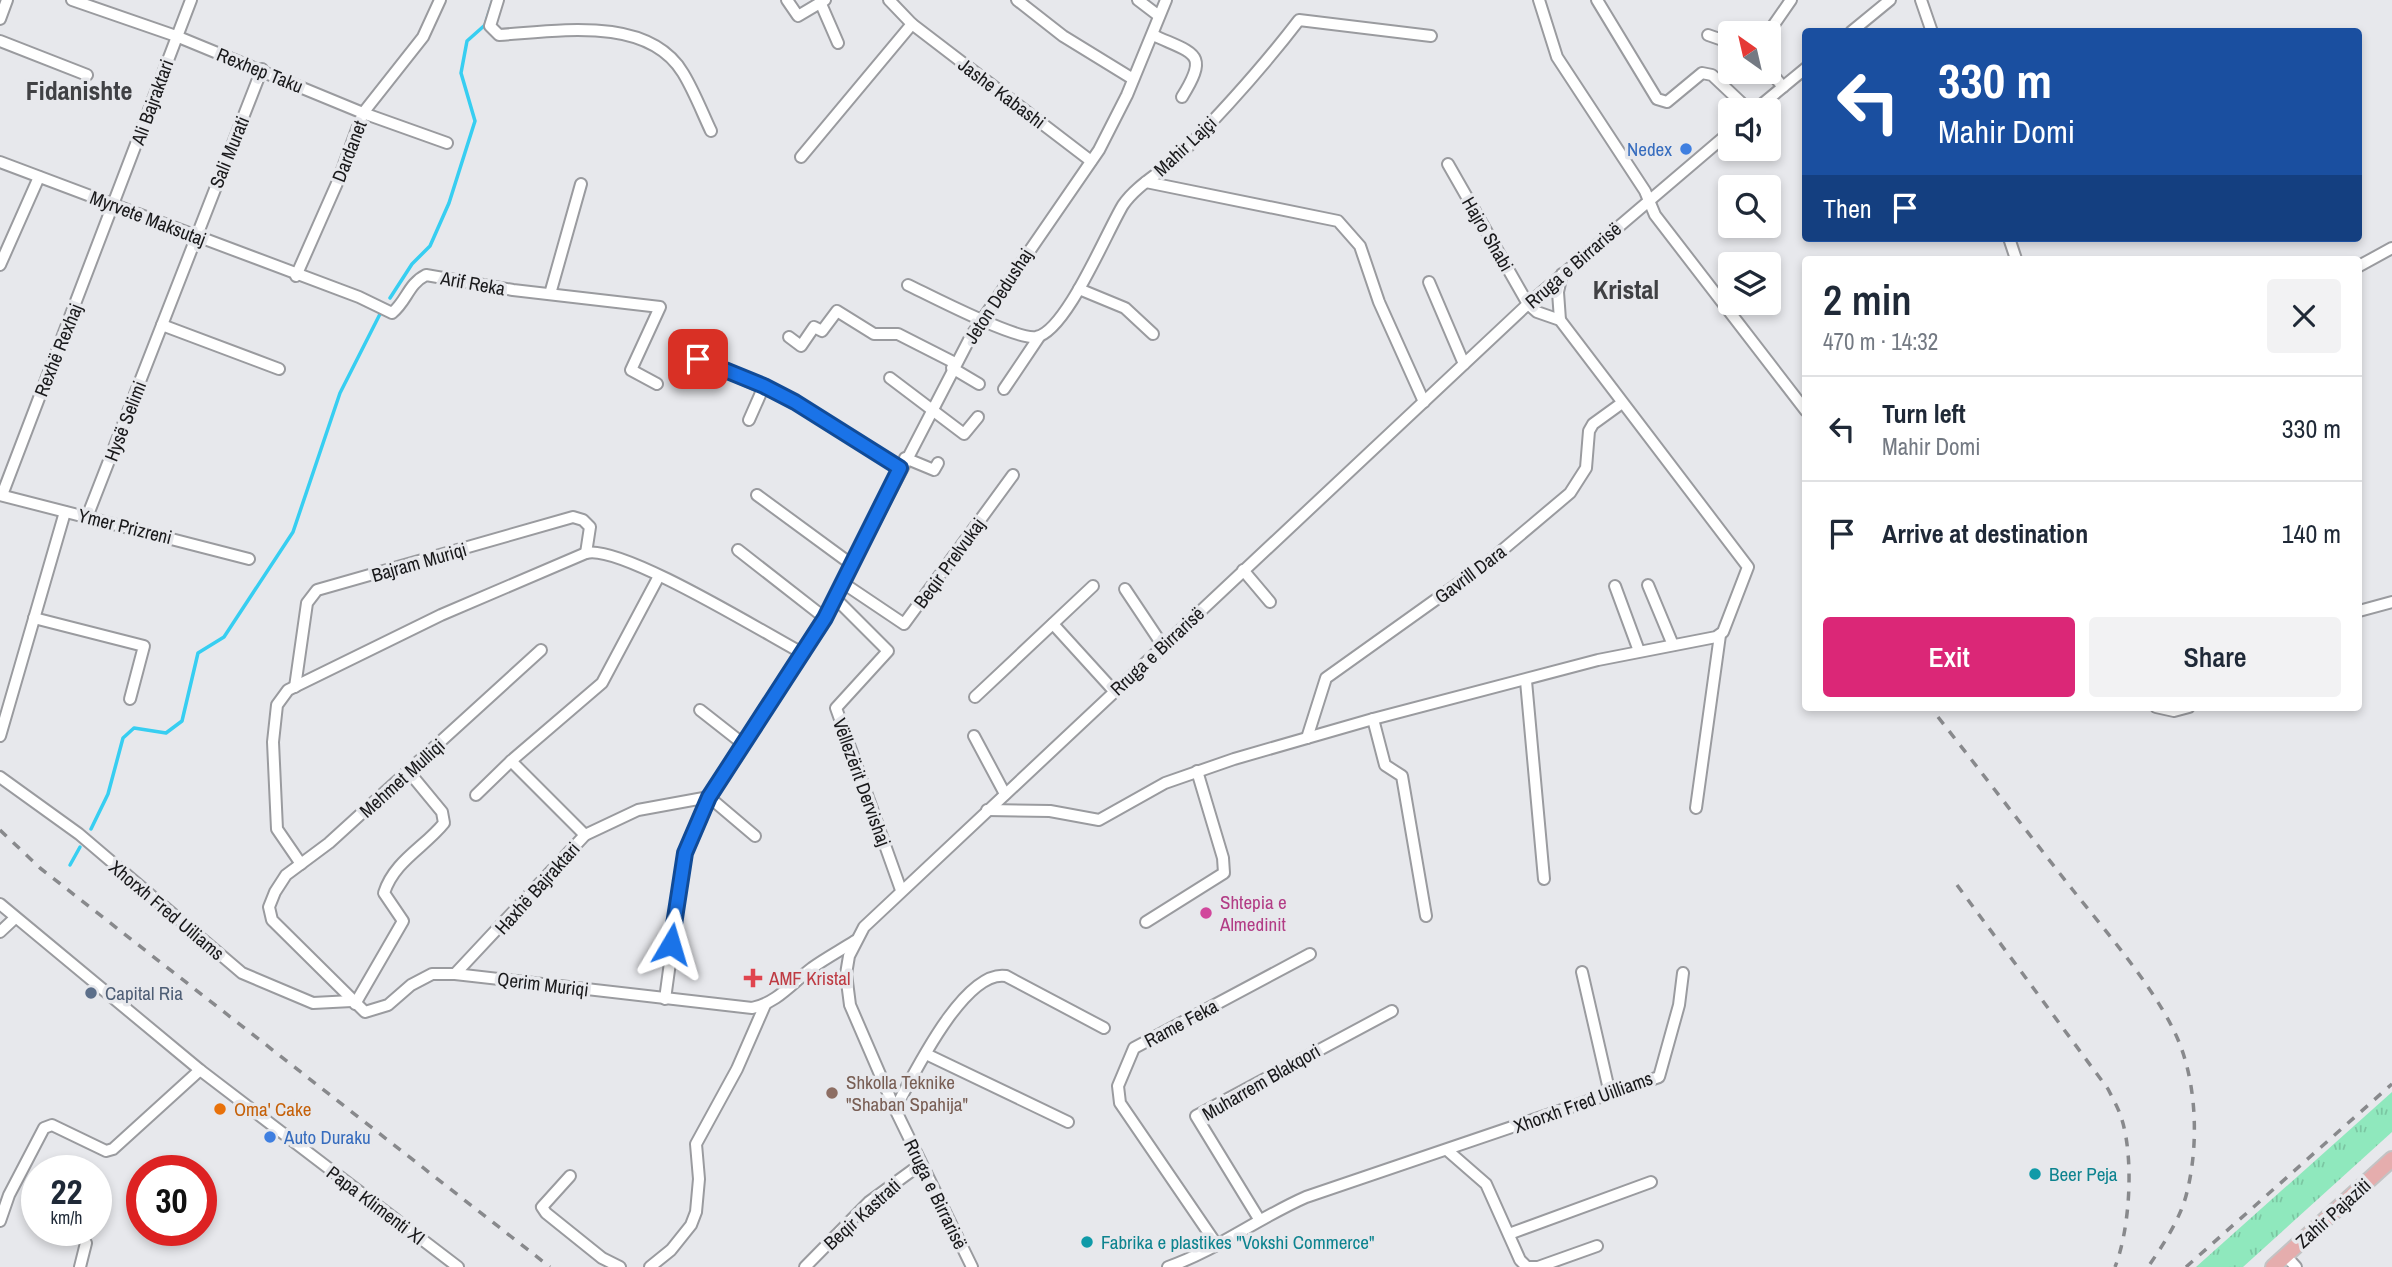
<!DOCTYPE html>
<meta charset="utf-8">
<style>
body{margin:0;font-family:"Archivo Narrow",sans-serif;background:#f2f2f3;color:#1f2937;height:100vh;display:flex;flex-direction:column;font-size:26px;white-space:nowrap}
*{box-sizing:border-box;margin:0}
p{font-size:23px;color:#747a83}
.icon{flex:none;width:38px;height:38px;fill:none;stroke:currentColor;stroke-width:2;stroke-linecap:round;stroke-linejoin:round}
.map{position:relative;flex:1;overflow:hidden}
.drawer{position:absolute;left:1802px;top:256px;width:560px;height:455px;display:flex;flex-direction:column;background:#fff;border-radius:7px;box-shadow:0 4px 10px #0003}
.drawer>*{flex:none}
.hud{position:absolute;left:1802px;top:28px;width:560px;height:214px;border-radius:7px;box-shadow:0 4px 10px #0003;background:#1a4fa0;color:#fff;overflow:hidden}
.needle{width:46px;rotate:326deg}
.fabs{position:absolute;left:1718px;top:21px;display:grid;gap:14px}
.fabs a{display:grid;place-items:center;width:63px;height:63px;border-radius:7px;background:#fff;box-shadow:0 4px 10px #0003;font-size:35px}
.speed{position:absolute;left:21px;top:1155px;display:flex;gap:14px;font-size:35px;font-weight:700;text-align:center}
.speed>*{display:grid;place-content:center;width:91px;height:91px;border-radius:50%;background:#fff;box-shadow:0 4px 10px #0003;line-height:1}
.speed small{font-size:18px;font-weight:400}
.speed .limit{border:10px solid #d22;background:#fff;color:#111}
.pin{position:absolute;display:grid;place-items:center;width:60px;height:60px;color:#fff;margin:-30px;border-radius:14px;box-shadow:0 4px 10px #0006}
.me{position:absolute;width:77px;margin:-38px;rotate:7deg;stroke-linejoin:round;filter:drop-shadow(0 0 5px #0008)}
.turn{display:flex;align-items:center;gap:24px;height:147px;padding:0 21px;font-size:32px}
.turn .icon{width:91px;height:91px;stroke-width:2.5}
.turn b{display:block;font-size:49px;line-height:60px}
.then{display:flex;align-items:center;height:66px;padding:0 21px;background:#0003;gap:14px;font-size:26px}
.round{display:grid;place-items:center;flex:none;width:74px;height:74px;border-radius:7px;background:#f2f2f3}
.summary{display:flex;align-items:center;justify-content:space-between;height:119px;padding:0 21px}
h1{font-size:42px;font-weight:600;line-height:52px}
.primary-button{display:flex;gap:14px;margin-top:auto;padding:14px 21px}
.primary-button a{flex:1;height:80px;border-radius:7px;background:#db2777;color:#fff;font-size:28px;font-weight:600;line-height:80px;text-align:center}
.primary-button a+a{background:#f2f2f3;color:#1f2937}
ul{padding:0;list-style:none}
li{display:flex;align-items:center;gap:21px;height:105px;padding:0 21px;border-top:2px solid #e0e1e3}
li div{flex:1}
li b{display:block;font-size:26px}
li em{font-style:normal}
.map>svg:first-child{display:block}
.grass{fill:url(#grass-tufts)}
.lines{fill:none;stroke-linecap:round;stroke-linejoin:round}
.stream{stroke:#37cef1;stroke-width:3.5}
.minor-casing{stroke:#9a9b9f;stroke-width:14}
.major-casing{stroke:#c3c3c4;stroke-width:18}
.minor{stroke:#fff;stroke-width:10}
.major{stroke:#e5adad;stroke-width:14}
.rail{stroke:#88898c;stroke-width:3.5;stroke-dasharray:9 9;stroke-linecap:butt}
.route-casing{stroke:#114b97;stroke-width:18}
.route{stroke:#1a73e8;stroke-width:12}
.shop-dot{fill:#3f7fe0;stroke:#e7e8ec;stroke-width:2.5}
.hotel-dot{fill:#d1479c;stroke:#e7e8ec;stroke-width:2.5}
.health-dot{fill:#e0444e;stroke:#e7e8ec;stroke-width:2.5}
.service-dot{fill:#5c6f8a;stroke:#e7e8ec;stroke-width:2.5}
.education-dot{fill:#8d6e63;stroke:#e7e8ec;stroke-width:2.5}
.food-dot{fill:#e8710a;stroke:#e7e8ec;stroke-width:2.5}
.culture-dot{fill:#0f9aa8;stroke:#e7e8ec;stroke-width:2.5}
.labels{text-anchor:middle;dominant-baseline:central;stroke-width:7;stroke-linejoin:round;paint-order:stroke}
.street-label{font-size:19px;fill:#19191b;stroke:#e7e8ec}
.shop-label{font-size:19px;fill:#366cbe;stroke:#e7e8ec;text-anchor:end}
.hotel-label{font-size:19px;fill:#b23c85;stroke:#e7e8ec;text-anchor:start}
.health-label{font-size:19px;fill:#be3a42;stroke:#e7e8ec;text-anchor:start}
.service-label{font-size:19px;fill:#4e5e75;stroke:#e7e8ec;text-anchor:start}
.education-label{font-size:19px;fill:#785e54;stroke:#e7e8ec;text-anchor:start}
.food-label{font-size:19px;fill:#c56008;stroke:#e7e8ec;text-anchor:start}
.culture-label{font-size:19px;fill:#0d838f;stroke:#e7e8ec;text-anchor:start}
.district-label{font-size:26px;font-weight:bold;fill:#404144;stroke:#e7e8ec}
</style>
<div class="map">
<svg width="2392" height="1267" viewBox="0 0 2392 1267">
<defs>
<pattern id="grass-tufts" width="24" height="20" patternUnits="userSpaceOnUse" patternTransform="scale(1.75)"><rect width="24" height="20" fill="#8fe8bd"/><path d="M3 7l-1-3M5 7V3M7 7l1-3M15 17l-1-3M17 17v-4M19 17l1-3" fill="none" stroke="#7bc6a2"/></pattern>
</defs>
<rect width="100%" height="100%" fill="#e7e8ec"/>
<polygon class="grass" points="2392,1092 2392,1132 2243,1267 2196,1267"/>
<g class="lines">
<g class="stream">
<polyline points="390,298 412,264 430,246 449,203 475,121 461,73 467,41 485,25 493,0"/>
<polyline points="91,829 108,794 123,738 134,728 166,733 182,721 198,653 224,637 293,532 340,393 380,314"/>
<polyline points="70,865 80,847"/>
</g>
<g class="minor-casing">
<g id="minor">
<polyline points="72,0 176,36 363,113 447,143"/>
<path d="M498,0l-8,26 9,9c58,-4 149,-20 184,38 11,18 19,39 28,58"/>
<polyline points="787,0 798,16 825,0"/>
<polyline points="889,0 912,24"/>
<polyline points="1017,0 1063,36 1133,79"/>
<polyline points="1138,0 1159,16"/>
<polyline points="1539,0 1557,57 1645,191 1655,215 1806,411"/>
<polyline points="1597,0 1657,99 1667,102 1702,73 1712,75 1749,110"/>
<polyline points="1921,0 1932,32"/>
<polyline points="821,4 838,43"/>
<polyline points="0,19 7,0"/>
<polyline points="1851,32 1890,0"/>
<polyline points="1768,33 1791,0"/>
<path d="M1153,35c41,19 57,17 29,62"/>
<polyline points="1708,35 1731,43"/>
<polyline points="0,41 87,75"/>
<polyline points="1769,70 1783,87"/>
<polyline points="1755,110 1806,68"/>
<polyline points="801,157 912,24 1091,161"/>
<path d="M0,162l359,135 33,16c15,-12 16,-29 34,-38l87,15 147,17 -29,63 26,14"/>
<polyline points="1146,182 1338,221 1360,246 1379,302 1424,402"/>
<polyline points="2009,238 2016,259"/>
<polyline points="0,265 39,177"/>
<polyline points="2359,266 2392,248"/>
<polyline points="296,276 338,181 363,113 423,37 440,0"/>
<polyline points="1429,282 1464,364"/>
<path d="M908,285c23,11 107,55 128,52 30,-5 71,-106 87,-132 15,-22 42,-34 60,-53 41,-42 80,-85 116,-132l132,16"/>
<polyline points="1079,289 1125,308 1153,334"/>
<polyline points="550,294 581,184"/>
<polyline points="1560,320 1558,292 1562,274"/>
<polyline points="162,325 279,369"/>
<polyline points="789,337 801,346 814,327 822,331 837,311 874,334 898,334 955,363"/>
<polyline points="698,359 795,402 900,468"/>
<polyline points="952,368 979,384"/>
<polyline points="890,378 964,434 978,417"/>
<polyline points="1004,389 1039,337"/>
<polyline points="749,420 764,386"/>
<polyline points="905,458 934,470 938,463"/>
<polyline points="0,495 249,559"/>
<polyline points="2,495 191,0"/>
<polyline points="757,495 851,564"/>
<polyline points="87,517 262,69"/>
<polyline points="738,550 825,618"/>
<polyline points="1243,570 1270,602"/>
<polyline points="843,583 904,624 1013,475"/>
<polyline points="1648,585 1673,645"/>
<polyline points="1615,586 1639,651"/>
<polyline points="1125,589 1163,646"/>
<polyline points="835,598 888,651 836,708 901,890"/>
<polyline points="2359,611 2392,602"/>
<polyline points="34,618 144,646 130,699"/>
<polyline points="1053,624 1114,691"/>
<path d="M541,650l-212,193 -43,32 -11,17 -6,15 3,13 93,92 23,-7 23,-20 21,-11h23l297,34c25,-5 40,-25 60,-40 14,-10 29,-18 43,-27"/>
<polyline points="1526,681 1544,879"/>
<polyline points="295,687 307,603 317,590 573,517 583,520 590,527 586,553"/>
<polyline points="975,697 1093,586"/>
<polyline points="2156,707 2174,711 2189,707"/>
<polyline points="700,710 742,743"/>
<polyline points="1373,719 1385,765 1402,776 1426,916"/>
<polyline points="0,736 65,512"/>
<polyline points="974,736 1005,794"/>
<polyline points="1307,738 1326,678 1487,563 1570,493 1586,468 1589,431 1593,424 1622,403"/>
<polyline points="511,761 602,683 659,576"/>
<polyline points="0,777 79,834 242,973 313,1003 352,1001"/>
<polyline points="476,795 511,761 585,835"/>
<polyline points="1696,808 1720,635"/>
<polyline points="987,810 1050,811 1099,820 1165,783 1234,759 1373,719 1598,660 1716,637 1723,632 1748,567 1560,320 1537,312 1528,304 1448,164"/>
<path d="M301,864l-24,-35 -4,-87 4,-37 11,-15 153,-75 145,-62c35,-9 180,81 218,101"/>
<polyline points="0,904 200,1070 458,1267"/>
<polyline points="1146,922 1224,873 1223,858 1197,771"/>
<polyline points="0,932 15,918"/>
<polyline points="1582,972 1610,1094"/>
<polyline points="455,974 585,835 638,810 709,797 755,836"/>
<polyline points="665,999 685,853 709,797 825,618 971,336 1099,150 1127,95 1166,0"/>
<path d="M355,1004l48,-83 -19,-28c10,-32 41,-46 60,-70l-2,-11 -33,-40"/>
<polyline points="926,1054 1068,1122"/>
<path d="M895,1109c18,-33 69,-140 111,-133l98,52"/>
<polyline points="1447,1150 1486,1184 1520,1260 1527,1267 1538,1267 1597,1246"/>
<polyline points="570,1176 542,1207 546,1213 602,1258 620,1267"/>
<polyline points="1259,1219 1196,1116 1392,1011"/>
<polyline points="0,1221 9,1195 44,1128 52,1125 106,1151 113,1149 200,1070"/>
<polyline points="1509,1234 1651,1182"/>
<polyline points="1217,1245 1120,1103 1118,1086 1134,1048 1310,954"/>
<polyline points="2286,1256 2296,1267"/>
<polyline points="80,1267 86,1243"/>
<polyline points="650,1267 671,1250 691,1225 696,1212 699,1179 696,1144 737,1069 765,1005"/>
<polyline points="805,1267 869,1202 921,1164"/>
<polyline points="972,1267 895,1109 850,1005 846,974 849,956 864,927 1528,304 1731,131"/>
<path d="M1168,1267c49,-17 90,-49 138,-70l353,-120 20,-72 4,-32"/>
</g>
</g>
<g class="major-casing">
<polyline id="major" points="2273,1267 2392,1159"/>
</g>
<use href="#minor" class="minor"/>
<use href="#major" class="major"/>
<g class="rail">
<path d="M1938,717c45,57 89,115 134,172 35,44 92,109 110,161 15,43 16,98 5,142 -6,26 -24,53 -39,75"/>
<polyline points="0,830 40,868 550,1267"/>
<path d="M1957,885l151,204c5,10 11,20 14,31 12,39 8,109 -7,147"/>
<polyline points="2186,1267 2392,1084"/>
</g>
</g>
<g class="lines">
<g class="route-casing">
<polyline id="route" points="671,944 685,853 709,797 825,618 900,468 795,402 764,386 698,359"/>
</g>
<use href="#route" class="route"/>
</g>
<g class="shop-dot">
<circle cx="1686" cy="149" r="7"/>
<circle cx="270" cy="1137" r="7"/>
</g>
<circle class="hotel-dot" cx="1206" cy="913" r="7"/>
<path class="health-dot" d="M749.5 967.5h7v7h7v7h-7v7h-7v-7h-7v-7h7z"/>
<circle class="service-dot" cx="91" cy="993" r="7"/>
<circle class="education-dot" cx="832" cy="1093" r="7"/>
<circle class="food-dot" cx="220" cy="1109" r="7"/>
<g class="culture-dot">
<circle cx="2035" cy="1174" r="7"/>
<circle cx="1087" cy="1242" r="7"/>
</g>
<g class="labels">
<g class="street-label">
<text transform="translate(260 70) rotate(22)">Rexhep Taku</text>
<text transform="translate(1002 93) rotate(37)">Jashe Kabashi</text>
<text transform="translate(152 102) rotate(-70)">Ali Bajraktari</text>
<text transform="translate(1185 146) rotate(-43)">Mahir Lajçi</text>
<text transform="translate(349 151) rotate(-69)">Dardanet</text>
<text transform="translate(229 152) rotate(-68)">Sali Murati</text>
<text transform="translate(148 218) rotate(21)">Myrvete Maksutaj</text>
<text transform="translate(1488 234) rotate(60)">Hajro Shabi</text>
<text transform="translate(1573 265) rotate(-41)">Rruga e Birrarisë</text>
<text transform="translate(473 283) rotate(10)">Arif Reka</text>
<text transform="translate(998 296) rotate(-57)">Jeton Dedushaj</text>
<text transform="translate(58 350) rotate(-68)">Rexhë Rexhaj</text>
<text transform="translate(125 421) rotate(-69)">Hysë Selimi</text>
<text transform="translate(125 526) rotate(14)">Ymer Prizreni</text>
<text transform="translate(419 562) rotate(-16)">Bajram Muriqi</text>
<text transform="translate(949 563) rotate(-54)">Beqir Prelvukaj</text>
<text transform="translate(1470 574) rotate(-37)">Gavrill Dara</text>
<text transform="translate(1157 651) rotate(-43)">Rruga e Birrarisë</text>
<text transform="translate(402 778) rotate(-42)">Mehmet Mulliqi</text>
<text transform="translate(862 782) rotate(70)">Vëllezërit Dervishaj</text>
<text transform="translate(537 888) rotate(-48)">Haxhë Bajraktari</text>
<text transform="translate(167 910) rotate(40)">Xhorxh Fred Uiliams</text>
<text transform="translate(543 984) rotate(7)">Qerim Muriqi</text>
<text transform="translate(1181 1023) rotate(-28)">Rame Feka</text>
<text transform="translate(1261 1082) rotate(-30)">Muharrem Blakqori</text>
<text transform="translate(1583 1102) rotate(-20)">Xhorxh Fred Uilliams</text>
<text transform="translate(936 1194) rotate(64)">Rruga e Birrarisë</text>
<text transform="translate(376 1205) rotate(37)">Papa Klimenti XI</text>
<text transform="translate(2333 1213) rotate(-42)">Zahir Pajaziti</text>
<text transform="translate(862 1214) rotate(-42)">Beqir Kastrati</text>
</g>
<g class="shop-label">
<text x="1672" y="149">Nedex</text>
<text x="284" y="1137" text-anchor="start">Auto Duraku</text>
</g>
<g class="hotel-label">
<text x="1220" y="902">Shtepia e<tspan x="1220" dy="22">Almedinit</tspan></text>
</g>
<g class="health-label">
<text x="769" y="978">AMF Kristal</text>
</g>
<g class="service-label">
<text x="105" y="993">Capital Ria</text>
</g>
<g class="education-label">
<text x="846" y="1082">Shkolla Teknike<tspan x="846" dy="22">"Shaban Spahija"</tspan></text>
</g>
<g class="food-label">
<text x="234" y="1109">Oma' Cake</text>
</g>
<g class="culture-label">
<text x="2049" y="1174">Beer Peja</text>
<text x="1101" y="1242">Fabrika e plastikes "Vokshi Commerce"</text>
</g>
<g class="district-label">
<text x="79" y="90">Fidanishte</text>
<text x="1626" y="289">Kristal</text>
</g>
</g>
</svg>
<div class="fabs">
<a><svg class="needle" viewBox="-14 -14 28 28"><path d="M0-13l5 13h-10z" fill="#e53935"/><path d="M0 13l5-13h-10z" fill="#747a83"/></svg></a>
<a><svg class="icon" aria-label="sound" viewBox="0 0 24 24"><path d="M4 9h4l5-4v14l-5-4H4zM17 9q2 3 0 6"/></svg></a>
<a><svg class="icon" aria-label="search" viewBox="0 0 24 24"><circle cx="10" cy="10" r="6"/><path d="M15 15l6 6"/></svg></a>
<a><svg class="icon" aria-label="layers" viewBox="0 0 24 24"><path d="M12 4l9 5-9 5-9-5zM3 14l9 5 9-5"/></svg></a>
</div>
<div class="speed"><div>22<small>km/h</small></div><div class="limit">30</div></div>
<div class="pin" style="left:698px;top:359px;background:#d93025"><svg class="icon" aria-label="arrive" viewBox="0 0 24 24"><path d="M6 21V4h12l-3 4 3 4H6"/></svg></div>
<svg class="me" style="left:671px;top:944px" viewBox="-20 -20 40 40"><path d="M0-17L14 15 0 8-14 15z" fill="#1a73e8" stroke="#fff" stroke-width="4"/></svg>
<div class="hud">
<div class="turn"><svg class="icon" aria-label="left" viewBox="0 0 24 24"><path d="M17 20v-9H6M10 6l-5 5 5 5"/></svg><div><b>330 m</b>Mahir Domi</div></div>
<div class="then">Then<svg class="icon" aria-label="arrive" viewBox="0 0 24 24"><path d="M6 21V4h12l-3 4 3 4H6"/></svg></div>
</div>
<section class="drawer">
<div class="summary"><div><h1>2 min</h1><p>470 m · 14:32</p></div><a class="round"><svg class="icon" aria-label="close" viewBox="0 0 24 24"><path d="M6 6l12 12M18 6L6 18"/></svg></a></div>
<ul>
<li><svg class="icon" aria-label="left" viewBox="0 0 24 24"><path d="M17 20v-9H6M10 6l-5 5 5 5"/></svg><div><b>Turn left</b><p>Mahir Domi</p></div><em>330 m</em></li>
<li><svg class="icon" aria-label="arrive" viewBox="0 0 24 24"><path d="M6 21V4h12l-3 4 3 4H6"/></svg><div><b>Arrive at destination</b></div><em>140 m</em></li>
</ul>
<div class="primary-button"><a>Exit</a><a>Share</a></div>
</section>
</div>
